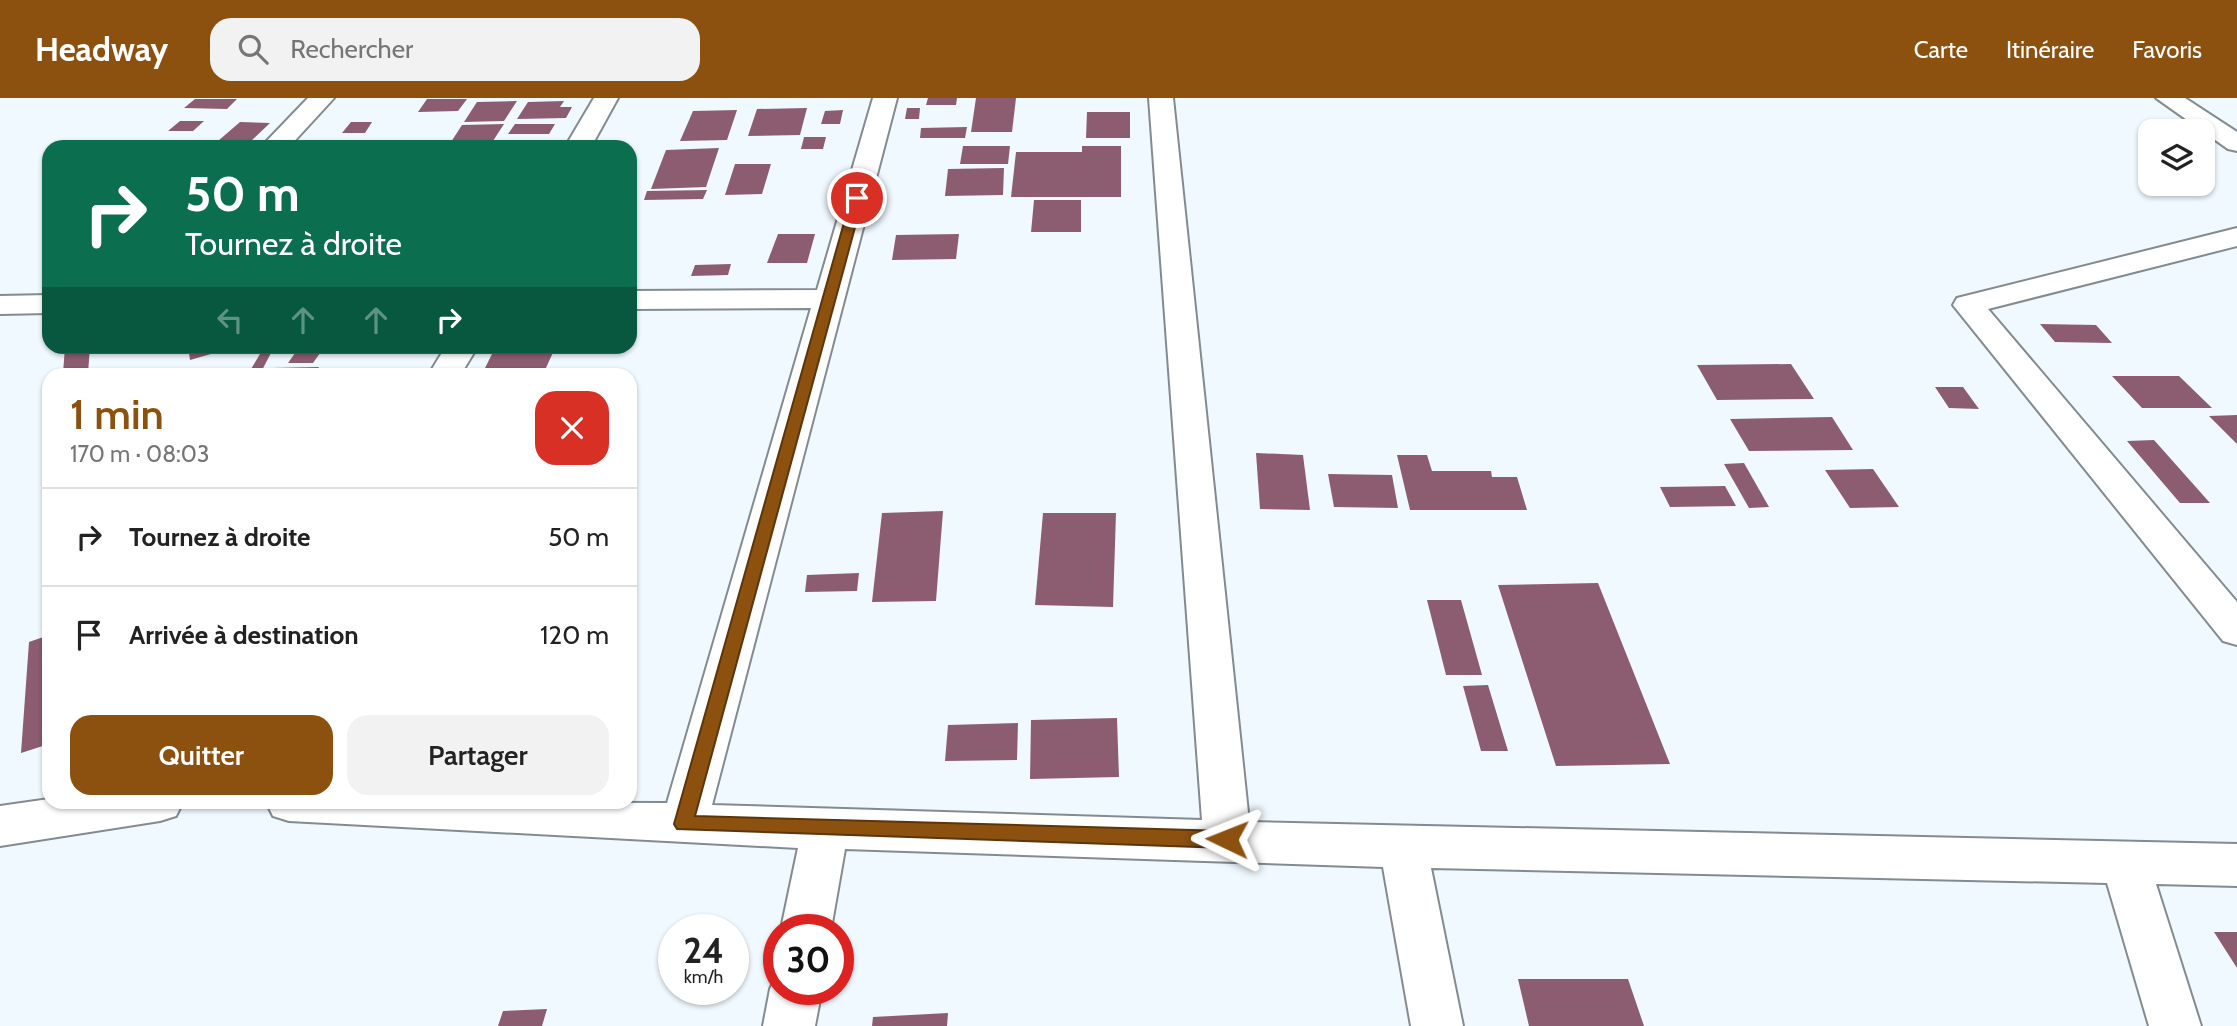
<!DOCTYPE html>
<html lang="fr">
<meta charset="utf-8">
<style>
body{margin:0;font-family:Cabin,sans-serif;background:#f2f2f2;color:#222;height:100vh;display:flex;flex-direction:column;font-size:26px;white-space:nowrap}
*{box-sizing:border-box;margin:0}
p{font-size:23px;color:#767676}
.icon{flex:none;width:38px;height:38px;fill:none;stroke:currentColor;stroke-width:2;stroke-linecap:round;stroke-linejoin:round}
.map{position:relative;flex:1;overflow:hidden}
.side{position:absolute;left:42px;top:270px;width:595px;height:441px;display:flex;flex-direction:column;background:#fff;border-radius:21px;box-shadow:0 2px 5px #0004}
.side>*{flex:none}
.guide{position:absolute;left:42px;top:42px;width:595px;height:214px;border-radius:21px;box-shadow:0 2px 5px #0004;background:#0b6e4f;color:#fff;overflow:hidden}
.controls{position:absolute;left:2138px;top:21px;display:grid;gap:14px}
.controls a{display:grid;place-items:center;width:77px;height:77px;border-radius:14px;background:#fff;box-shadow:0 2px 5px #0004;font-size:35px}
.speed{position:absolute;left:658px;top:816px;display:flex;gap:14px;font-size:35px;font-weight:700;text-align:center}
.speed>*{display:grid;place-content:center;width:91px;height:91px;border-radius:50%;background:#fff;box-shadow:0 2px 5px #0004;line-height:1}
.speed small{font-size:18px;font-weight:400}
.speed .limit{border:10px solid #d22;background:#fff;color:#111}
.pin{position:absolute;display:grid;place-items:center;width:60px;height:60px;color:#fff;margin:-30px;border:4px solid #fff;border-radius:50%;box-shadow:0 2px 7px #0007}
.me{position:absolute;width:77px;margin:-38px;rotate:272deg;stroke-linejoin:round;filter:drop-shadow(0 0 5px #0008)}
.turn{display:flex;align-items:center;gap:24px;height:147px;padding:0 28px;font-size:32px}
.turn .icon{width:91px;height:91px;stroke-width:2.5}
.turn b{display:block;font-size:49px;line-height:60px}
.lanes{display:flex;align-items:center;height:66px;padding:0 28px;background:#0003;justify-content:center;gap:35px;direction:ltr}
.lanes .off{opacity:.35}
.round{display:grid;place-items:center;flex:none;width:74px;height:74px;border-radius:21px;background:#f2f2f2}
.head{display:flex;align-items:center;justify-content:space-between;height:119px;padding:0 28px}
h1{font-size:42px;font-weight:600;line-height:52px;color:#8d510f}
.button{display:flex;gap:14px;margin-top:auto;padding:14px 28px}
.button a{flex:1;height:80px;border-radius:21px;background:#8d510f;color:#fff;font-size:28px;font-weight:600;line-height:80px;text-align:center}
.button a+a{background:#f2f2f2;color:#222}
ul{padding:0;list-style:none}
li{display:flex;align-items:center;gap:21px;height:98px;padding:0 28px;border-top:2px solid #e0e0e0}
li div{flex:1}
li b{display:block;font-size:26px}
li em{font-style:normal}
header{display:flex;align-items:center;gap:42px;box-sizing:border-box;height:98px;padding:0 35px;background:#8d510f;color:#fff}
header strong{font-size:33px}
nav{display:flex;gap:38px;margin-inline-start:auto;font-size:24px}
.search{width:490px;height:63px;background:#f2f2f2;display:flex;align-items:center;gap:18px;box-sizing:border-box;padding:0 24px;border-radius:21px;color:#767676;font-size:26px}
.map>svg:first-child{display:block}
.building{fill:#8c5d71}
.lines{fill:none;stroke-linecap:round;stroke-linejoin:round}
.minor-casing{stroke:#838b90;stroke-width:4}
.minor{fill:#fff;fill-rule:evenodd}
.route{fill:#8d510f;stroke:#5c350a;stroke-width:2}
</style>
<header>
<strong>Headway</strong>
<div class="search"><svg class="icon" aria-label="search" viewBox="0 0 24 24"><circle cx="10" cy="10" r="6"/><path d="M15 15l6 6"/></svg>Rechercher</div>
<nav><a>Carte</a><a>Itinéraire</a><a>Favoris</a></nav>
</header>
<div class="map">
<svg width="2237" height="928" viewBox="0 0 2237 928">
<rect width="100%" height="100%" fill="#f0f9ff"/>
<g class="building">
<polygon points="928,0 957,0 956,7 926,7"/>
<polygon points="976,0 1016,0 1012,34 971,34"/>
<polygon points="195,1 237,1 227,11 184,10"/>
<polygon points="427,1 467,1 458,13 418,14"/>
<polygon points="517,3 504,23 464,24 477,4"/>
<polygon points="564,3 560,9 572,9 566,20 517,21 528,4"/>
<polygon points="807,10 800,37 748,38 757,11"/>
<polygon points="907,10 920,10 919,21 905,21"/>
<polygon points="737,12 727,42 680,43 693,13"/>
<polygon points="843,12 840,26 821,26 825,13"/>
<polygon points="1087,14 1130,14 1130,40 1086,40"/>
<polygon points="180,23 204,23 193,33 168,33"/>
<polygon points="240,24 270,25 250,44 218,43"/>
<polygon points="351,24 372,24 365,35 342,35"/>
<polygon points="504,26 493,43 451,44 462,27"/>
<polygon points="515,26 555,26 549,36 508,36"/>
<polygon points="967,29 965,40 920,40 921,30"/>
<polygon points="804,39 826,39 823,51 801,51"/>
<polygon points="963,48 1010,48 1008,66 960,66"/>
<polygon points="1082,48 1121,48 1121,99 1011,99 1016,54 1082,54"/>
<polygon points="719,50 706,89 651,91 666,52"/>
<polygon points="735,66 771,66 762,96 725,97"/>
<polygon points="1004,70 1003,97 945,98 948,71"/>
<polygon points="707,92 703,101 644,102 647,93"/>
<polygon points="1034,102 1081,102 1081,134 1031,134"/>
<polygon points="778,136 815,136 807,165 767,165"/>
<polygon points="959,136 956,161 892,162 896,137"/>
<polygon points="731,166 728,177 691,178 695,167"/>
<polygon points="2040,226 2096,227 2112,245 2055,244"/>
<polygon points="65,248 90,248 88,276 63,276"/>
<polygon points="188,248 217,248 218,254 190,262"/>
<polygon points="300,248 325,248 313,265 288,265"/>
<polygon points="496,248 556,248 545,272 483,274"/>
<polygon points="271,255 260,276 248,276 260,256"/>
<polygon points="1791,266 1814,301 1717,302 1697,267"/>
<polygon points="319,269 314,276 268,276 272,270"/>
<polygon points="2112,278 2179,278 2212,310 2142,310"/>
<polygon points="1935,289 1963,289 1979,311 1949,310"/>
<polygon points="2237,317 2237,346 2209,318"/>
<polygon points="1832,319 1853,352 1749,353 1730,321"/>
<polygon points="2154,342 2210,405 2180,405 2127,343"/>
<polygon points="1256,355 1303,357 1310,412 1260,411"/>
<polygon points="1397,357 1427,357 1432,373 1491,373 1492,379 1517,379 1527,412 1410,412"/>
<polygon points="1744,365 1769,409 1749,410 1724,366"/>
<polygon points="1873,371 1899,409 1850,410 1825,372"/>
<polygon points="1328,376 1392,377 1398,410 1334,409"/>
<polygon points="1725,388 1736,408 1670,409 1660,389"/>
<polygon points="943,413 936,503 872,504 882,415"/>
<polygon points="1043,415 1116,415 1113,509 1035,507"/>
<polygon points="859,475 857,493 805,494 807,477"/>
<polygon points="1598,485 1670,666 1556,668 1498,487"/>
<polygon points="1427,502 1461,502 1482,577 1446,577"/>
<polygon points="49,537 49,646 21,655 29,544"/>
<polygon points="1488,587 1508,653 1481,653 1463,588"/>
<polygon points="1117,620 1119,679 1030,681 1031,622"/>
<polygon points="1018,625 1017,662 945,663 948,627"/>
<polygon points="2214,834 2237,834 2237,870"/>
<polygon points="1518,881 1628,881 1644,928 1529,928"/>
<polygon points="547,911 542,928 498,928 503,913"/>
<polygon points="948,915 947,928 872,928 873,919"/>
</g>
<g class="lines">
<g class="minor-casing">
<g id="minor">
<polygon points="308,0 334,0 289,49 261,49"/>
<polygon points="594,0 618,0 591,49 565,49"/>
<polygon points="873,0 897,0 712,707 1202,722 1149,0 1173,0 1249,724 2237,746 2237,788 2156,786 2201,928 2149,928 2107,785 1431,770 1463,928 1411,928 1383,769 845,751 831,831 781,831 798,750 289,723 273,718 266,704 667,705 811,210 630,211 630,193 817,192"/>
<polygon points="2156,0 2185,0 2237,34 2237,53 2228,51"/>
<polygon points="2237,130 2237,148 1988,211 2237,504 2237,547 2223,543 1953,207 1957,200"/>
<polygon points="49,197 49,215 0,216 0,198"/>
<polygon points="446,248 478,248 461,276 429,276"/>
<polygon points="49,701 49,704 183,704 176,718 160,723 0,748 0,708"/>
<polygon points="778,874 779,891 822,891 815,928 763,928 770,891"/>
</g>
</g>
<use href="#minor" class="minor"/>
</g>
<polygon class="route" points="857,97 863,100 695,718 1227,733 1234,735 1237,741 1234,747 1227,750 677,731 674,726 851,100"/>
</svg>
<div class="controls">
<a><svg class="icon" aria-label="layers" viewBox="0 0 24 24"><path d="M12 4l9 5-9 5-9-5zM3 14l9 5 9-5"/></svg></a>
</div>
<div class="speed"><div>24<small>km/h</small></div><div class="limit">30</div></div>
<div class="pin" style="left:857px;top:100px;background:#d93025"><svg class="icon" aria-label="arrive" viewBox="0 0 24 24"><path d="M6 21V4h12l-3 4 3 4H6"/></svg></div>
<svg class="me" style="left:1227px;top:741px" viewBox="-20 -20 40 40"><path d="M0-17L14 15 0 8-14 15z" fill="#8d510f" stroke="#fff" stroke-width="4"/></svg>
<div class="guide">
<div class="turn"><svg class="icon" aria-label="right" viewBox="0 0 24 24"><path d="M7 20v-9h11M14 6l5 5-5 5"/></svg><div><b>50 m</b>Tournez à droite</div></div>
<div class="lanes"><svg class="icon off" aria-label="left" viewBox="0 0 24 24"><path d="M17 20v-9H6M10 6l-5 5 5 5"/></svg><svg class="icon off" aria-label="ahead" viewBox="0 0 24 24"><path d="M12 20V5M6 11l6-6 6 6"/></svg><svg class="icon off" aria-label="ahead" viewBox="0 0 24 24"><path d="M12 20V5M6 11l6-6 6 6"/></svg><svg class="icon" aria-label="right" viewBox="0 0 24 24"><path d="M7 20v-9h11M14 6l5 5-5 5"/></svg></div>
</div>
<section class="side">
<div class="head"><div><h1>1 min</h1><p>170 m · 08:03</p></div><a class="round" style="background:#d93025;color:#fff"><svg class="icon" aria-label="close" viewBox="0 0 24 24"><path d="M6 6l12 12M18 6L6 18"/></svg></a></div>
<ul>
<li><svg class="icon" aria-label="right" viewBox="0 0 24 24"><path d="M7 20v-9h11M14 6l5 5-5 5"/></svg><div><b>Tournez à droite</b></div><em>50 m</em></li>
<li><svg class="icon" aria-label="arrive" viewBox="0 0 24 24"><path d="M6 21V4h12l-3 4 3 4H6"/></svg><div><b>Arrivée à destination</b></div><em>120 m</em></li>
</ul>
<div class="button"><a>Quitter</a><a>Partager</a></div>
</section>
</div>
